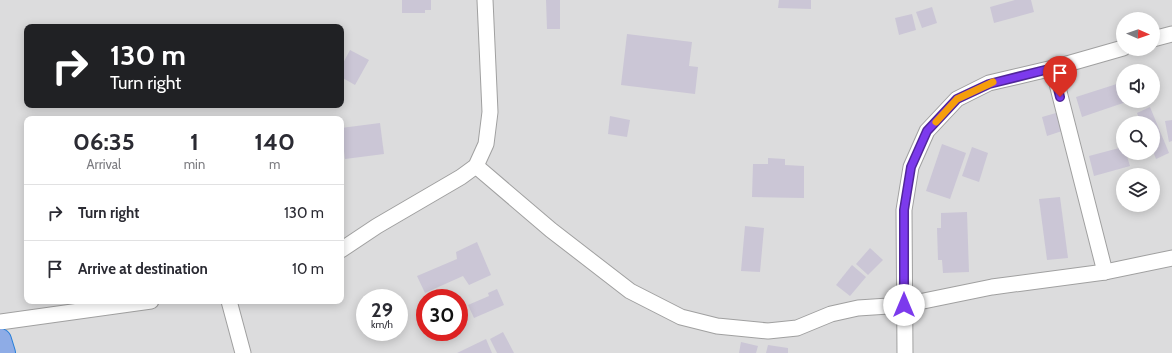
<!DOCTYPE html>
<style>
body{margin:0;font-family:Cabin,sans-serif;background:#f2f2f3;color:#2b2b33;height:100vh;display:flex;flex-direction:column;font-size:15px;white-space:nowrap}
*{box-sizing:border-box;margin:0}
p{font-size:13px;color:#7c7c81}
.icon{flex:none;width:22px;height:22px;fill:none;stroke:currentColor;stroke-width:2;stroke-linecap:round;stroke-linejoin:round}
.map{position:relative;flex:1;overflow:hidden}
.drawer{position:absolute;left:24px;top:116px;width:320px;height:188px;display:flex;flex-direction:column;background:#fff;border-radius:8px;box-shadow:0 2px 10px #0003}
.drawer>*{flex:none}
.banner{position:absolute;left:24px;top:24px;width:320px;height:84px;border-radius:8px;box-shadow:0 2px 10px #0003;background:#202124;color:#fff;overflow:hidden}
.needle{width:26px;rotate:92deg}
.buttons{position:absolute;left:1116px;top:12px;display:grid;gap:8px}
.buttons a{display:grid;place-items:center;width:44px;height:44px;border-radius:50%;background:#fff;box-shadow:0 2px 10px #0003;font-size:20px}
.speed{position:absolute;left:356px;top:289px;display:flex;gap:8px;font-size:20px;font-weight:700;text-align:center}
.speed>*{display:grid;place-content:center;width:52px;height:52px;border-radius:50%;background:#fff;box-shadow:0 2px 10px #0003;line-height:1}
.speed small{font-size:10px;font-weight:400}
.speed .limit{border:6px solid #d22;background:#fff;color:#111}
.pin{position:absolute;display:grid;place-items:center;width:34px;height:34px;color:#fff;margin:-41px -17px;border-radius:50% 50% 50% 0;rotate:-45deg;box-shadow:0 0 4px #0007}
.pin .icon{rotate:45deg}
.me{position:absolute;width:44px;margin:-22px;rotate:0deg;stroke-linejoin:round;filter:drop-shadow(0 0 3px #0008)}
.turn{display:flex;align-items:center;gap:14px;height:84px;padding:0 20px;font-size:18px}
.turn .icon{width:52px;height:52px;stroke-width:2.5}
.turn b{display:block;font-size:28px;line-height:34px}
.eta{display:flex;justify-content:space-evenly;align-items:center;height:68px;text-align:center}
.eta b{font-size:24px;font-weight:800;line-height:28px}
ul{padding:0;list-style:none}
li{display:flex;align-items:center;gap:12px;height:56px;padding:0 20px;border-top:1px solid #e1e1e2}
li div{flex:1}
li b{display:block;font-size:15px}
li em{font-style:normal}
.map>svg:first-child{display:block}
.residential{fill:#dcdcdd;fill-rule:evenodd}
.building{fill:#cbc6d6}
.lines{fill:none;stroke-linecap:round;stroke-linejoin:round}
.street-casing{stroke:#a0a0a0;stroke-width:17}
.highway-casing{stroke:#277fd9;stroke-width:24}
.street{stroke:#fff;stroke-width:15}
.highway{stroke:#8eace6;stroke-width:22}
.route-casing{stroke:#51269a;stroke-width:10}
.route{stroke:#7c3aed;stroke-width:7}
.slow{stroke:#f59e0b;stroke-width:7}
</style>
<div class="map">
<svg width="1172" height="353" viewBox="0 0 1172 353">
<rect width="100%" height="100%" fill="#ebe6f0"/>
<path class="residential" d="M0,0h1172v353h-1172zM1123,19h30v30h-30zM27,27h314v78h-314zM1123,71h30v30h-30zM27,119h314v182h-314zM1123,123h30v30h-30zM1123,175h30v30h-30zM365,298h34v34h-34zM425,298h34v34h-34z"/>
<g class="building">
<polygon points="402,0 431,0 431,10 425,10 425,13 402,13"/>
<polygon points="546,0 560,0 560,29 547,29"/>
<polygon points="779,0 811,0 811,9 778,8"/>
<polygon points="1015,0 1031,0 1034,12 994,23 990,7"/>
<polygon points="932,7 937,23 922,28 916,12"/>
<polygon points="912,14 916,30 899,35 895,18"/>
<polygon points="627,34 692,42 689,66 698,67 695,94 621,85"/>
<polygon points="350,50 369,60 355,85 341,77 341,67"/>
<polygon points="1123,82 1123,101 1129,101 1082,117 1076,97"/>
<polygon points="1150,107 1169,153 1156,159 1153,151 1153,123 1141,123 1137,113"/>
<polygon points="1056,113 1062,131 1047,136 1042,117"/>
<polygon points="610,116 630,120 627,137 608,134"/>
<polygon points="1172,120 1172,141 1169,142 1165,121"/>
<polygon points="380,123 384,154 345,159 341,128"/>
<polygon points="942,144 966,153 950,199 926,191"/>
<polygon points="972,147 988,153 979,182 962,176"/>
<polygon points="1123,147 1123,153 1126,153 1130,166 1094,176 1089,156"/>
<polygon points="768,158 785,159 785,165 804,166 804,198 752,197 753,164 768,164"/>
<polygon points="1060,197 1068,258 1047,260 1039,199"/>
<polygon points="967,212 969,272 943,273 942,260 938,260 937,228 941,228 941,213"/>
<polygon points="745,226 764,228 760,272 741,271"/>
<polygon points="477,242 491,275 469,285 463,276 425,293 417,276 457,259 456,252"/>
<polygon points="870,248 883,260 868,275 856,264"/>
<polygon points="852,265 866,277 850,296 836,285"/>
<polygon points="497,289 504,305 474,318 468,305 489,296 488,293"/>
<polygon points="503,332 514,353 497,353 490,339"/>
<polygon points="486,339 492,353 457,353"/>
<polygon points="741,342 758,346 756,353 739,353"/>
<polygon points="768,345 788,348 788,353 766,353"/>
</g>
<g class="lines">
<g class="street-casing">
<g id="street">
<polyline points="1153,39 1172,34"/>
<polyline points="1053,68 1105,272"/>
<polyline points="476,166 551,230 630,291 681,317 717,326 768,331 797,328 831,314 858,308 904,305 992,287 1105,272 1172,258"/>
<polyline points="341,250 377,226 461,177 476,166 486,144 490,112 485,0"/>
<polyline points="229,301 243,353"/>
<polyline points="0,322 151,301"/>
<polyline points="905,353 904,210 911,167 927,131 957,99 989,83 1053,68 1123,48"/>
</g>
</g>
<g class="highway-casing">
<polyline id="highway" points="0,340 4,353"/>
</g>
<use href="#street" class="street"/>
<use href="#highway" class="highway"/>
</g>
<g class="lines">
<g class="route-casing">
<polyline id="route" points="904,305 904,210 911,167 927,131 957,99 989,84 1053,68 1060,97"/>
</g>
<use href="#route" class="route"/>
<polyline class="slow" points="936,122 957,99 989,84 993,82"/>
</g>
</svg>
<div class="buttons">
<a><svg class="needle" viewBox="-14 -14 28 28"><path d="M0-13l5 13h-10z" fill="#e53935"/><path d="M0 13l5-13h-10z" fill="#7c7c81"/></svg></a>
<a><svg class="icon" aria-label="sound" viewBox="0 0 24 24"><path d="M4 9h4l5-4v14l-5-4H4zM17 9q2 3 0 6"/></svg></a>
<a><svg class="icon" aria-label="search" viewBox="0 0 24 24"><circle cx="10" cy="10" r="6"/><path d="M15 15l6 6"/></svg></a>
<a><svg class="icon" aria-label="layers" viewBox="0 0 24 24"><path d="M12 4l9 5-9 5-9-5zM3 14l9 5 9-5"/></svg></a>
</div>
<div class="speed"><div>29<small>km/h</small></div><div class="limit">30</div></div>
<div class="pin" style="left:1060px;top:97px;background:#d93025"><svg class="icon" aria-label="arrive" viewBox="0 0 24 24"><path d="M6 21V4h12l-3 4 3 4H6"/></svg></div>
<svg class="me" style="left:904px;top:305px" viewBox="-20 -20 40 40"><circle r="19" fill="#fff"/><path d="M0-13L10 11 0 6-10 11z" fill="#7c3aed"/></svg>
<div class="banner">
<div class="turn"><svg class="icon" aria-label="right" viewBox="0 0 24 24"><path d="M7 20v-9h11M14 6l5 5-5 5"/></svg><div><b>130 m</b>Turn right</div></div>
</div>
<section class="drawer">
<div class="eta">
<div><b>06:35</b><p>Arrival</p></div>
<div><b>1</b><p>min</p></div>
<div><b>140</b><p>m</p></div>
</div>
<ul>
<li><svg class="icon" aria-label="right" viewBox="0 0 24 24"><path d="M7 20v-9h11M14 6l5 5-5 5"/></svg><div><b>Turn right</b></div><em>130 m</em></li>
<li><svg class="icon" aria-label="arrive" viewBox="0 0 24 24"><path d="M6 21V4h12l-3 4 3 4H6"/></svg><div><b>Arrive at destination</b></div><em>10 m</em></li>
</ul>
</section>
</div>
